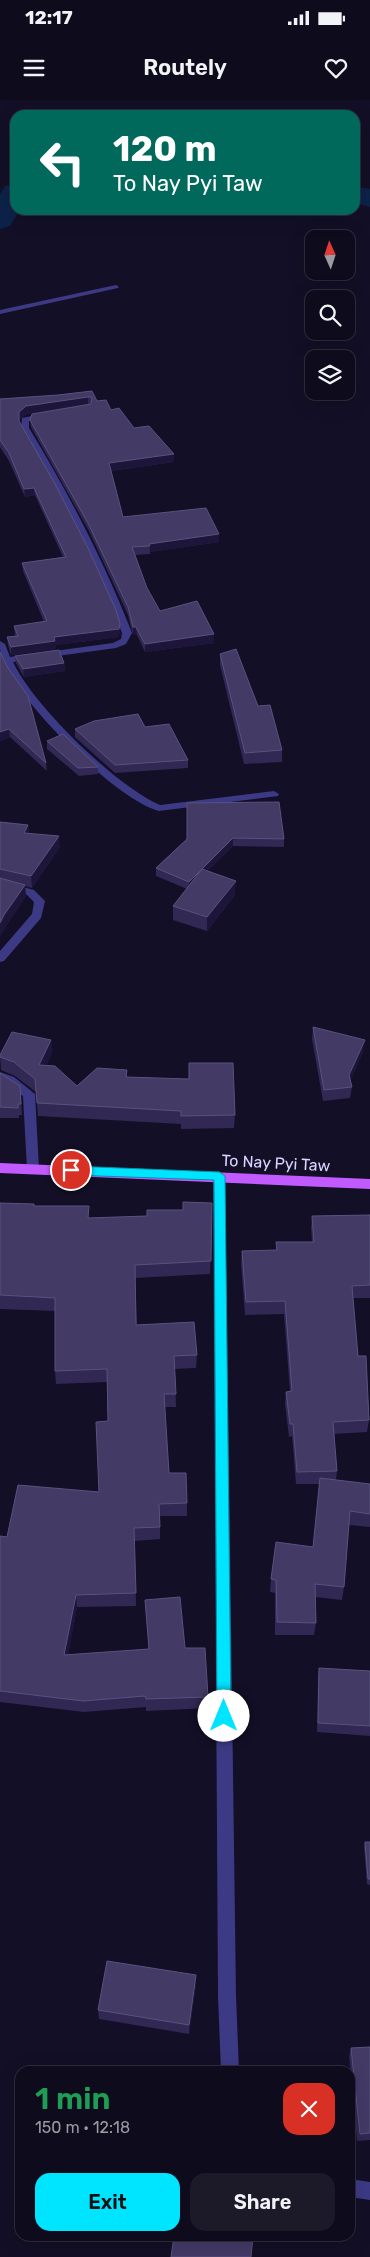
<!DOCTYPE html>
<meta charset="utf-8">
<style>
body{margin:0;font-family:Rubik,sans-serif;background:#1c1929;color:#f1f3f6;height:100vh;display:flex;flex-direction:column;font-size:19px;white-space:nowrap}
*{box-sizing:border-box;margin:0}
p{font-size:16px;color:#9b9ba3}
.icon{flex:none;width:28px;height:28px;fill:none;stroke:currentColor;stroke-width:2;stroke-linecap:round;stroke-linejoin:round}
.map{position:relative;flex:1;overflow:hidden}
.side{position:absolute;left:15px;top:1966px;width:340px;height:175px;display:flex;flex-direction:column;background:#0e0b1c;border-radius:15px;box-shadow:0 5px 20px #0002,0 0 0 1px #2e2b3b}
.side>*{flex:none}
.banner{position:absolute;left:10px;top:10px;width:350px;height:105px;border-radius:15px;box-shadow:0 5px 20px #0002,0 0 0 1px #2e2b3b;background:#00695c;color:#fff;overflow:hidden}
.needle{width:32px;rotate:357deg}
.tools{position:absolute;left:305px;top:130px;display:grid;gap:10px}
.tools a{display:grid;place-items:center;width:50px;height:50px;border-radius:10px;background:#0e0b1c;box-shadow:0 5px 20px #0002,0 0 0 1px #2e2b3b;font-size:25px}
.pin{position:absolute;display:grid;place-items:center;width:42px;height:42px;color:#fff;margin:-21px;border:2px solid #fff;border-radius:50%;box-shadow:0 1px 5px #0007}
.me{position:absolute;width:55px;margin:-28px;rotate:0deg;stroke-linejoin:round;filter:drop-shadow(0 0 4px #0008)}
.turn{display:flex;align-items:center;gap:18px;height:105px;padding:0 20px;font-size:22px}
.turn .icon{width:65px;height:65px;stroke-width:2.5}
.turn b{display:block;font-size:35px;line-height:42px}
.round{display:grid;place-items:center;flex:none;width:52px;height:52px;border-radius:15px;background:#1c1929}
.summary{display:flex;align-items:center;justify-content:space-between;height:85px;padding:0 20px}
h1{font-size:30px;font-weight:600;line-height:38px;color:#1e9e55}
.primary-button{display:flex;gap:10px;margin-top:auto;padding:10px 20px}
.primary-button a{flex:1;height:58px;border-radius:15px;background:#00e5ff;color:#111;font-size:20px;font-weight:600;line-height:58px;text-align:center}
.primary-button a+a{background:#1c1929;color:#f1f3f6}
.status{display:flex;justify-content:space-between;align-items:center;height:35px;padding:0 25px;background:#0e0b1c;direction:ltr}
.status svg{height:14px;fill:currentColor}
header{display:flex;justify-content:space-between;align-items:center;height:65px;padding:0 20px;background:#0e0b1c;font-size:22px;font-weight:600}
.map>svg:first-child{display:block}
.lines{fill:none;stroke-linecap:round;stroke-linejoin:round}
.river{fill:#0c2248;fill-rule:evenodd}
.street{fill:#3d3a85;fill-rule:evenodd}
.primary{fill:#c25bff;fill-rule:evenodd}
.wall{fill:#312854}
.shaded-wall{fill:#1d163a}
.building{fill:#433a66;stroke:#5a527e}
.route{fill:#00e5ff;stroke:#0095a6}
.labels{text-anchor:middle;dominant-baseline:central;stroke-width:5;stroke-linejoin:round;paint-order:stroke}
.street-label{font-size:16px;fill:#d9d4ff;stroke:#130f26}
</style>
<div class="status"><b>12:17</b><svg viewBox="0 0 49 12"><path d="M0 12V9h3v3zM5 12V6h3v6zM10 12V3h3v9zM15 12V0h3v12zM26 1h20v11H26zM47 4h2v5h-2z"/></svg></div>
<header><svg class="icon" aria-label="menu" viewBox="0 0 24 24"><path d="M4 6h16M4 12h16M4 18h16"/></svg>Routely<svg class="icon" aria-label="heart" viewBox="0 0 24 24"><path d="M12 20l-8-8c-3-5 5-10 8-4 3-6 11-1 8 4z"/></svg></header>
<div class="map">
<svg width="370" height="2157" viewBox="0 0 370 2157">
<rect width="100%" height="100%" fill="#130f26"/>
<g class="lines">
<g class="river">
<polygon points="15,84 15,110 20,110 10,126 0,129 0,94 5,86"/>
<polygon points="355,86 370,89 370,107 355,103"/>
</g>
<g class="street">
<polygon points="116,185 119,187 118,188 0,214 0,210"/>
<path d="M47,313l4,2 -1,2 -21,4v7c40,66 75,133 103,205l-6,11 -10,4 -103,14c20,43 104,125 147,143l114,-14 5,3 -1,2 -119,15c-43,-11 -144,-112 -158,-155 -1,-4 -1,-10 -1,-15l5,3 5,13 103,-14 8,-4 1,-6c-27,-72 -61,-139 -101,-205l1,-10z"/>
<polygon points="0,781 34,790 45,801 41,818 4,861 0,862 0,851 32,814 34,802 26,794 0,787"/>
<polygon points="0,972 14,977 35,994 39,1069 37,1072 29,1072 27,1069 23,996 0,981"/>
<polygon points="219,1071 225,1076 236,1896 239,1971 221,1971 218,1896 213,1076"/>
<polygon points="350,2079 370,2082 370,2100 350,2097"/>
</g>
<polygon class="primary" points="0,1063 370,1079 370,1089 0,1073"/>
</g>
<g class="wall">
<polygon points="92,291 97,301 111,310 174,362 111,371 123,417 219,434 219,442 150,452 150,454 135,455 147,488 160,511 214,534 214,543 145,552 137,535 133,535 128,515 89,431 31,327 30,320 90,304 88,304 27,314 19,320 19,322 120,524 119,537 56,545 56,549 11,555 8,545 7,537 15,536 14,526 44,522 23,471 22,463 63,457 35,395 25,397 9,361 0,347 0,299 58,295"/>
<polygon points="0,552 46,663 47,671 10,637 0,641"/>
<polygon points="220,554 258,606 282,650 282,662 244,664 220,565"/>
<polygon points="15,556 64,563 65,571 24,577 16,563"/>
<polygon points="145,627 188,660 188,668 115,673 75,637 75,629"/>
<polygon points="47,641 98,667 98,674 79,676 47,649"/>
<polygon points="187,703 284,739 284,747 233,746 207,771 235,795 207,831 173,820 173,806 187,789 156,776 156,768 187,739"/>
<polygon points="0,722 28,725 29,733 60,747 32,788 25,786 26,796 6,826 0,836"/>
<polygon points="313,927 363,952 350,981 352,987 350,998 323,1001 312,939"/>
<polygon points="51,940 52,953 46,966 77,986 127,970 127,977 235,1015 234,1028 181,1029 181,1024 38,1016 36,992 15,976 1,970 0,955"/>
<polygon points="0,973 21,997 22,1015 19,1015 19,1018 0,1018"/>
<polygon points="0,1103 34,1106 89,1118 147,1116 183,1110 212,1103 210,1174 135,1178 137,1225 197,1255 196,1268 175,1269 176,1307 165,1307 169,1373 187,1403 187,1416 160,1416 160,1439 135,1441 136,1506 77,1507 68,1555 149,1549 145,1500 185,1548 208,1597 207,1608 146,1611 146,1607 84,1612 0,1602 0,1436 7,1437 99,1392 108,1321 107,1282 56,1284 55,1271 55,1211 0,1209"/>
<polygon points="370,1115 370,1198 353,1198 358,1256 369,1320 367,1332 334,1334 337,1371 336,1380 370,1384 370,1427 349,1425 344,1487 342,1500 315,1497 316,1523 314,1535 275,1535 275,1493 270,1492 271,1479 313,1447 319,1384 296,1384 292,1336 289,1337 285,1304 286,1292 290,1292 284,1214 245,1215 241,1164 242,1151 276,1150 276,1142 312,1142 311,1128 312,1116"/>
<polygon points="319,1568 370,1571 370,1636 317,1632 318,1578"/>
<polygon points="365,1742 370,1742 370,1785 367,1784 364,1747"/>
<polygon points="196,1875 196,1884 189,1934 99,1919 98,1910"/>
<polygon points="370,1947 370,2040 357,2041 349,1956 351,1948"/>
</g>
<g class="shaded-wall">
<polygon points="88,297 88,304 27,314 19,320 19,312 26,306"/>
<polygon points="174,354 174,362 109,371 109,363"/>
<polygon points="34,388 35,395 25,397 24,389"/>
<polygon points="219,434 219,442 150,452 149,444"/>
<polygon points="120,524 119,537 56,545 56,549 11,555 11,547"/>
<polygon points="133,527 136,527 137,535 133,535"/>
<polygon points="214,534 214,543 145,552 145,544"/>
<polygon points="64,563 65,571 24,577 23,569"/>
<polygon points="9,629 10,637 0,641 0,632"/>
<polygon points="28,725 29,736 24,733"/>
<polygon points="59,736 60,747 32,788 31,776"/>
<polygon points="233,738 233,746 189,790 189,782"/>
<polygon points="236,781 235,795 207,831 207,817"/>
<polygon points="25,785 26,796 6,826 0,836 0,823 4,815"/>
<polygon points="51,940 52,953 40,979 39,965"/>
<polygon points="365,940 363,952 348,987 349,975"/>
<polygon points="76,1495 77,1507 66,1567 64,1555"/>
<polygon points="196,1875 196,1884 189,1934 189,1925"/>
</g>
<g class="building">
<polygon points="92,291 97,301 106,300 111,310 119,308 134,328 149,326 174,354 109,363 123,417 206,408 219,434 149,444 150,446 132,447 147,488 160,511 197,501 214,534 145,544 136,527 133,527 128,507 88,423 30,320 32,314 91,304 92,297 88,297 26,306 19,312 19,321 55,384 88,448 116,510 120,524 119,529 54,537 55,541 11,547 7,537 18,536 14,526 47,521 22,463 66,457 34,388 24,389 9,353 0,340 0,299 58,295"/>
<polygon points="236,549 258,606 270,605 282,650 245,653 220,554"/>
<polygon points="59,550 64,563 23,569 15,556"/>
<polygon points="0,552 8,568 28,596 46,663 9,629 0,632"/>
<polygon points="138,614 145,627 169,624 188,660 115,665 75,629 94,621"/>
<polygon points="63,634 98,667 78,668 47,641"/>
<polygon points="279,702 284,739 233,738 189,782 156,768 187,739 187,703"/>
<polygon points="0,722 28,725 24,733 59,736 31,776 0,769"/>
<polygon points="202,769 236,781 207,817 173,806"/>
<polygon points="0,778 25,785 4,815 0,823"/>
<polygon points="313,927 365,940 349,975 352,987 324,990"/>
<polygon points="12,932 51,940 39,965 55,966 77,986 97,968 127,970 126,977 189,979 189,963 233,963 235,1015 181,1016 181,1011 37,1003 35,979 14,962 0,957 0,955"/>
<polygon points="0,973 20,986 21,1004 18,1004 18,1008 0,1007"/>
<polygon points="183,1102 212,1103 211,1161 135,1165 136,1225 194,1222 197,1255 174,1256 176,1294 164,1294 169,1373 186,1373 187,1403 159,1404 160,1427 134,1428 136,1493 76,1495 64,1555 149,1549 145,1500 180,1497 185,1548 205,1548 208,1597 146,1599 145,1596 83,1601 0,1591 0,1436 7,1437 18,1385 99,1392 96,1322 108,1321 107,1269 55,1271 55,1198 0,1195 0,1103 34,1104 34,1106 89,1106 88,1118 147,1116 147,1110 183,1110"/>
<polygon points="370,1115 370,1185 352,1186 358,1256 366,1256 369,1320 333,1322 337,1371 297,1372 293,1324 290,1324 286,1292 292,1291 285,1201 246,1202 242,1151 277,1150 276,1142 314,1142 312,1116"/>
<polygon points="320,1378 370,1384 370,1414 350,1411 344,1487 315,1484 316,1523 277,1522 276,1480 271,1479 276,1442 313,1447"/>
<polygon points="319,1568 370,1571 370,1626 318,1623"/>
<polygon points="365,1742 370,1742 370,1779 368,1779"/>
<polygon points="107,1861 196,1875 189,1925 98,1910"/>
<polygon points="370,1947 370,2033 360,2034 351,1948"/>
<polygon points="174,2136 253,2136 251,2157 171,2157"/>
</g>
<polygon class="route" points="71,1066 219,1072 225,1076 231,1616 229,1621 224,1623 219,1621 217,1616 214,1080 71,1075 65,1070"/>
<g class="labels">
<g class="street-label">
<text transform="translate(276 1063) rotate(3)">To Nay Pyi Taw</text>
</g>
</g>
</svg>
<div class="tools">
<a><svg class="needle" viewBox="-14 -14 28 28"><path d="M0-13l5 13h-10z" fill="#e53935"/><path d="M0 13l5-13h-10z" fill="#9b9ba3"/></svg></a>
<a><svg class="icon" aria-label="search" viewBox="0 0 24 24"><circle cx="10" cy="10" r="6"/><path d="M15 15l6 6"/></svg></a>
<a><svg class="icon" aria-label="layers" viewBox="0 0 24 24"><path d="M12 4l9 5-9 5-9-5zM3 14l9 5 9-5"/></svg></a>
</div>
<div class="pin" style="left:71px;top:1070px;background:#d93025"><svg class="icon" aria-label="arrive" viewBox="0 0 24 24"><path d="M6 21V4h12l-3 4 3 4H6"/></svg></div>
<svg class="me" style="left:224px;top:1616px" viewBox="-20 -20 40 40"><circle r="19" fill="#fff"/><path d="M0-13L10 11 0 6-10 11z" fill="#00e5ff"/></svg>
<div class="banner">
<div class="turn"><svg class="icon" aria-label="left" viewBox="0 0 24 24"><path d="M17 20v-9H6M10 6l-5 5 5 5"/></svg><div><b>120 m</b>To Nay Pyi Taw</div></div>
</div>
<section class="side">
<div class="summary"><div><h1>1 min</h1><p>150 m · 12:18</p></div><a class="round" style="background:#d93025;color:#fff"><svg class="icon" aria-label="close" viewBox="0 0 24 24"><path d="M6 6l12 12M18 6L6 18"/></svg></a></div>
<div class="primary-button"><a>Exit</a><a>Share</a></div>
</section>
</div>
